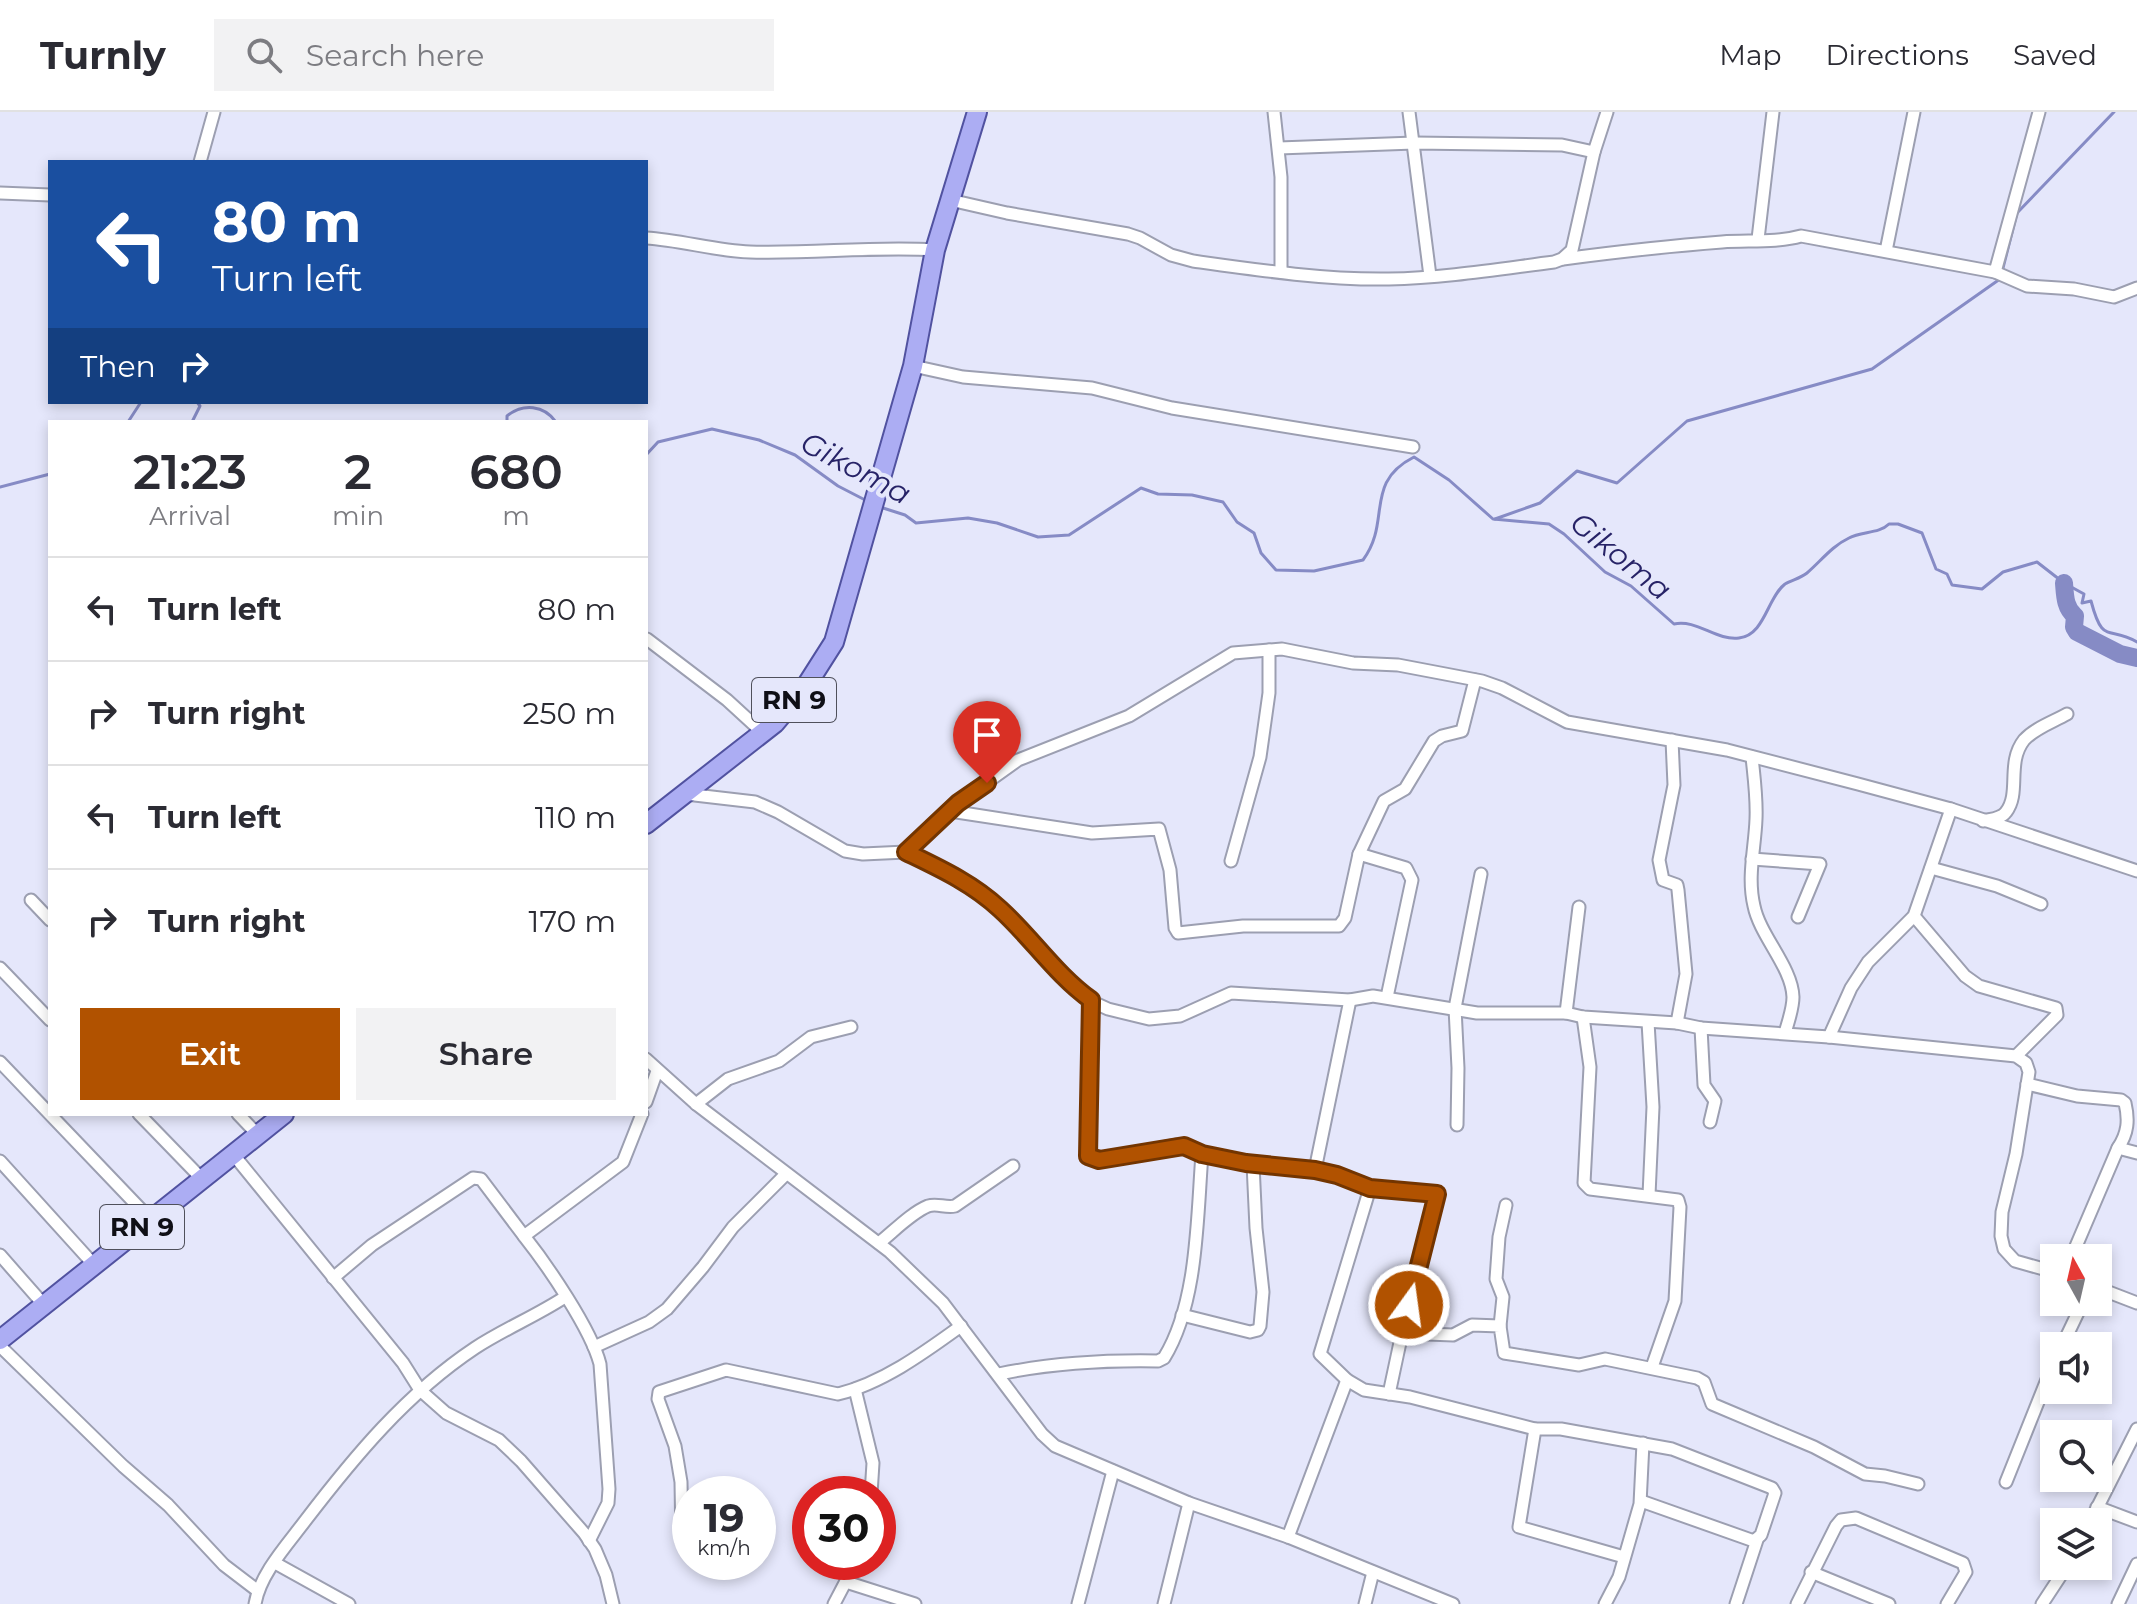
<!DOCTYPE html>
<style>
body{margin:0;font-family:Montserrat,sans-serif;background:#f2f2f3;color:#2b2b33;height:100vh;display:flex;flex-direction:column;font-size:30px;white-space:nowrap}
*{box-sizing:border-box;margin:0}
p{font-size:26px;color:#7c7c81}
.icon{flex:none;width:44px;height:44px;fill:none;stroke:currentColor;stroke-width:2;stroke-linecap:round;stroke-linejoin:round}
.map{position:relative;flex:1;overflow:hidden}
.sheet{position:absolute;left:48px;top:308px;width:600px;height:696px;display:flex;flex-direction:column;background:#fff;border-radius:0px;box-shadow:0 4px 12px #0003}
.sheet>*{flex:none}
.top-card{position:absolute;left:48px;top:48px;width:600px;height:244px;border-radius:0px;box-shadow:0 4px 12px #0003;background:#1a4fa0;color:#fff;overflow:hidden}
.needle{width:52px;rotate:352deg}
.controls{position:absolute;left:2040px;top:1132px;display:grid;gap:16px}
.controls a{display:grid;place-items:center;width:72px;height:72px;border-radius:0px;background:#fff;box-shadow:0 4px 12px #0003;font-size:40px}
.speed{position:absolute;left:672px;top:1364px;display:flex;gap:16px;font-size:40px;font-weight:700;text-align:center}
.speed>*{display:grid;place-content:center;width:104px;height:104px;border-radius:50%;background:#fff;box-shadow:0 4px 12px #0003;line-height:1}
.speed small{font-size:20px;font-weight:400}
.speed .limit{border:12px solid #d22;background:#fff;color:#111}
.pin{position:absolute;display:grid;place-items:center;width:68px;height:68px;color:#fff;margin:-82px -34px;border-radius:50% 50% 50% 0;rotate:-45deg;box-shadow:0 0 8px #0007}
.pin .icon{rotate:45deg}
.me{position:absolute;width:88px;margin:-44px;rotate:14deg;stroke-linejoin:round;filter:drop-shadow(0 0 6px #0008)}
.turn{display:flex;align-items:center;gap:28px;height:168px;padding:0 32px;font-size:36px}
.turn .icon{width:104px;height:104px;stroke-width:2.5}
.turn b{display:block;font-size:56px;line-height:68px}
.then{display:flex;align-items:center;height:76px;padding:0 32px;background:#0003;gap:16px;font-size:30px}
.eta{display:flex;justify-content:space-evenly;align-items:center;height:136px;text-align:center}
.eta b{font-size:48px;font-weight:600;line-height:56px}
.action{display:flex;gap:16px;margin-top:auto;padding:16px 32px}
.action a{flex:1;height:92px;border-radius:0px;background:#b15200;color:#fff;font-size:32px;font-weight:600;line-height:92px;text-align:center}
.action a+a{background:#f2f2f3;color:#2b2b33}
ul{padding:0;list-style:none}
li{display:flex;align-items:center;gap:24px;height:104px;padding:0 32px;border-top:2px solid #e1e1e2}
li div{flex:1}
li b{display:block;font-size:30px}
li em{font-style:normal}
header{display:flex;align-items:center;gap:48px;box-sizing:border-box;height:112px;padding:0 40px;background:#fff;border-bottom:2px solid #e1e1e2}
header strong{font-size:38px}
nav{display:flex;gap:44px;margin-inline-start:auto;font-size:28px}
.search{width:560px;height:72px;background:#f2f2f3;display:flex;align-items:center;gap:20px;box-sizing:border-box;padding:0 28px;border-radius:0px;color:#7c7c81;font-size:30px}
.map>svg:first-child{display:block}
.lines{fill:none;stroke-linecap:round;stroke-linejoin:round}
.stream{stroke:#868bc5;stroke-width:3}
.river{stroke:#868bc5;stroke-width:18}
.minor-casing{stroke:#9c9fb1;stroke-width:15}
.primary-casing{stroke:#5152a0;stroke-width:22}
.minor{stroke:#fff;stroke-width:11}
.primary{stroke:#acadf3;stroke-width:18}
.route-casing{stroke:#733500;stroke-width:20}
.route{stroke:#b15200;stroke-width:14}
.labels{text-anchor:middle;dominant-baseline:central;stroke-width:8;stroke-linejoin:round;paint-order:stroke}
.shield{fill:#e5e7fb;stroke:#4f505b;stroke-width:2}
.shield-label{font-size:26px;font-weight:bold;fill:#0f0f16}
.water-label{font-size:30px;font-style:italic;fill:#272367;stroke:#e5e7fb}
</style>
<header>
<strong>Turnly</strong>
<div class="search"><svg class="icon" aria-label="search" viewBox="0 0 24 24"><circle cx="10" cy="10" r="6"/><path d="M15 15l6 6"/></svg>Search here</div>
<nav><a>Map</a><a>Directions</a><a>Saved</a></nav>
</header>
<div class="map">
<svg width="2137" height="1492" viewBox="0 0 2137 1492">
<rect width="100%" height="100%" fill="#e5e7fb"/>
<g class="lines">
<g class="stream">
<polyline points="2002,160 2017,101 2114,0"/>
<polyline points="128,310 141,290"/>
<polyline points="192,310 200,294 197,290"/>
<path d="M507,310v-6c16,-13 37,-11 49,6"/>
<polyline points="646,343 658,330 712,317 759,328 795,343 838,374 869,390"/>
<polyline points="0,375 50,362"/>
<path d="M880,395l25,8 11,8 52,-5 29,5 41,14 31,-2 72,-47 17,6 34,1 31,7 14,20 17,11 7,20 15,17 38,1 49,-11c29,-39 0,-77 51,-103l35,23 44,39 56,5 15,10 41,38 26,14 43,38c23,-5 42,17 65,14 26,-3 28,-40 46,-54 7,-4 16,-6 22,-11 14,-12 25,-27 42,-35 12,-7 30,-4 40,-14h9l24,9 14,36 11,5 5,11 30,4 21,-17 34,-10 27,21 20,11 -2,9 9,-2c12,45 17,24 46,41"/>
<polyline points="1495,407 1540,391 1577,359 1617,371 1687,309 1872,257 2000,167"/>
</g>
<path class="river" d="M2064,471c1,13 1,25 11,33l-1,11 3,5 43,22 17,4"/>
<g class="minor-casing">
<g id="minor">
<polyline points="1274,0 1281,65 1281,160"/>
<polyline points="1409,0 1430,164"/>
<polyline points="1279,36 1414,31 1562,33 1594,40"/>
<polyline points="200,50 214,0"/>
<polyline points="0,81 50,83"/>
<path d="M950,88l57,13 121,21 12,4 31,17 22,6c64,9 132,19 196,18 55,-1 110,-10 165,-17l8,-3 10,-9 22,-98 13,-40"/>
<path d="M646,126c35,2 70,13 104,14 62,2 123,-6 185,-2"/>
<polyline points="1758,127 1773,0"/>
<polyline points="1886,139 1914,0"/>
<path d="M1563,147c53,-7 106,-13 159,-17 26,-2 54,1 79,-6l194,36 32,14 47,3 40,8 23,-9"/>
<polyline points="1995,160 2039,0"/>
<polyline points="913,254 963,265 1092,276 1172,296 1413,335"/>
<polyline points="647,527 727,588 763,621"/>
<polyline points="1672,628 1674,673 1659,748 1663,768 1677,773 1678,778 1686,862 1677,911"/>
<path d="M1752,645c2,20 5,41 4,62 -1,29 -9,58 -2,87 6,30 38,61 39,91 0,12 -5,25 -8,36"/>
<polyline points="686,682 755,690 778,700 845,739 863,742 906,740 958,691 1018,648 1129,604 1233,541 1282,537 1353,551 1398,553 1482,569 1502,576 1567,610 1727,638 1858,672 1951,697 2137,759"/>
<polyline points="950,699 1092,721 1159,717 1170,758 1175,816 1178,821 1243,814 1339,814 1345,806 1359,742 1406,756 1412,768 1387,885"/>
<path d="M1983,709c7,-2 18,-2 23,-9 15,-19 0,-49 18,-72 11,-12 29,-18 43,-26"/>
<polyline points="906,740 970,773 1000,797 1069,870 1095,891 1108,897 1149,907 1180,904 1231,881 1350,888 1373,884 1477,901 1566,901 1583,905 1677,911 1701,916 1829,925 2016,944 2026,951 2029,960 2016,1042 2002,1100 2001,1124 2004,1137 2015,1149 2054,1160"/>
<polyline points="1359,742 1384,689 1405,677 1434,629 1442,624 1462,619 1475,568"/>
<polyline points="1752,747 1820,752 1798,805"/>
<polyline points="1231,749 1260,645 1269,581 1269,538"/>
<polyline points="1931,756 1997,774 2041,792"/>
<polyline points="31,788 50,808"/>
<polyline points="1914,804 1965,864 1979,874 2056,896 2057,903 2016,944"/>
<polyline points="0,856 50,908"/>
<polyline points="1091,888 1087,1039 1090,1047 1099,1048 1176,1033 1202,1042 1253,1052 1256,1116 1263,1180 1260,1214 1258,1218 1250,1220 1182,1203"/>
<polyline points="1566,901 1579,795"/>
<polyline points="1583,905 1590,955 1584,1071 1590,1077 1678,1088 1680,1095 1675,1189 1652,1255"/>
<polyline points="1648,910 1653,995 1649,1083"/>
<polyline points="1701,916 1704,973 1715,989 1710,1010"/>
<polyline points="1829,925 1851,876 1868,850 1914,804 1951,697"/>
<polyline points="646,947 696,992 890,1140 943,1191 1042,1322 1055,1334 1189,1391 1288,1425 1453,1492"/>
<polyline points="0,950 151,1108"/>
<path d="M2027,972l50,12 44,4 4,3c4,17 3,30 -7,45"/>
<polyline points="646,990 657,959"/>
<polyline points="696,992 728,967 779,949 811,925 851,915"/>
<polyline points="139,1002 202,1067"/>
<polyline points="238,1002 258,1023"/>
<polyline points="1457,1013 1458,956 1455,896 1481,762"/>
<polyline points="233,1042 403,1251 420,1278 446,1301 499,1328 521,1349 584,1421 595,1437 606,1463 613,1492"/>
<polyline points="0,1049 95,1154"/>
<polyline points="1253,1052 1315,1058"/>
<polyline points="1370,1076 1437,1082 1402,1221"/>
<path d="M879,1131c14,-11 32,-30 49,-37 9,-3 17,2 27,0l58,-40"/>
<polyline points="0,1143 44,1193"/>
<polyline points="2071,1146 2118,1036 2137,1041"/>
<polyline points="333,1166 372,1133 473,1066 481,1067 524,1124"/>
<polyline points="2098,1176 2137,1191"/>
<polyline points="1500,1214 1503,1185 1496,1167 1499,1125 1506,1093"/>
<polyline points="0,1234 123,1354 168,1393 224,1453 258,1479"/>
<polyline points="2062,1234 2083,1190"/>
<polyline points="594,1235 649,1210 667,1197 703,1155 733,1115 786,1062"/>
<path d="M999,1262c53,-11 104,-14 159,-13l6,-3c34,-55 33,-141 38,-204"/>
<polyline points="1347,1268 1320,1242 1370,1076 1337,1063 1315,1058 1350,888"/>
<polyline points="855,1277 873,1351 871,1382"/>
<polyline points="1389,1282 1402,1221 1453,1223 1472,1213 1500,1214 1504,1241 1579,1253 1605,1247 1697,1266 1704,1270 1712,1292 1814,1335 1865,1362 1885,1364 1918,1372"/>
<polyline points="1535,1317 1519,1415 1624,1445"/>
<polyline points="2006,1370 2054,1250"/>
<polyline points="2097,1395 2137,1410"/>
<polyline points="2090,1410 2137,1317"/>
<polyline points="1288,1425 1347,1268 1364,1278 1410,1285 1535,1317 1561,1317 1672,1337 1772,1376 1775,1381 1761,1423 1754,1429 1641,1389"/>
<path d="M589,1429l19,-38 1,-14 -9,-125c-9,-35 -53,-99 -76,-128l99,-74 19,-48"/>
<path d="M682,1430l-1,-60 -6,-36 -17,-47 1,-7 67,-22 112,24c45,-11 87,-42 123,-68"/>
<polyline points="275,1451 349,1492"/>
<polyline points="1811,1460 1889,1492"/>
<polyline points="846,1470 915,1492"/>
<path d="M255,1492c5,-30 32,-59 50,-83 49,-64 101,-127 170,-173 29,-19 61,-32 90,-51"/>
<polyline points="834,1492 856,1450"/>
<polyline points="1078,1492 1113,1359"/>
<polyline points="1164,1492 1189,1391"/>
<polyline points="1365,1492 1373,1460"/>
<polyline points="1605,1492 1619,1465 1640,1392 1643,1331"/>
<polyline points="1736,1492 1757,1428"/>
<polyline points="1797,1492 1836,1414 1841,1408 1856,1406 1963,1451 1966,1460 1947,1492"/>
<polyline points="2042,1492 2067,1454"/>
<polyline points="2118,1492 2137,1452"/>
</g>
</g>
<g class="primary-casing">
<g id="primary">
<polyline points="646,712 775,611 806,574 834,530 913,254 935,138 977,0"/>
<polyline points="0,1228 284,1002"/>
</g>
</g>
<use href="#minor" class="minor"/>
<use href="#primary" class="primary"/>
</g>
<g class="lines">
<g class="route-casing">
<path id="route" d="M987,671l-29,20 -52,49c33,16 66,31 94,57 32,29 56,66 91,91l-3,156 11,4 85,-14 18,8 44,9 69,7 22,5 33,13 67,6 -28,111"/>
</g>
<use href="#route" class="route"/>
</g>
<g class="labels">
<g class="shield">
<rect x="752" y="566" width="84" height="44" rx="6"/>
<rect x="100" y="1093" width="84" height="44" rx="6"/>
</g>
<g class="shield-label">
<text x="794" y="588">RN 9</text>
<text x="142" y="1115">RN 9</text>
</g>
<g class="water-label">
<text transform="translate(856 356) rotate(28)">Gikoma</text>
<text transform="translate(1621 444) rotate(39)">Gikoma</text>
</g>
</g>
</svg>
<div class="controls">
<a><svg class="needle" viewBox="-14 -14 28 28"><path d="M0-13l5 13h-10z" fill="#e53935"/><path d="M0 13l5-13h-10z" fill="#7c7c81"/></svg></a>
<a><svg class="icon" aria-label="sound" viewBox="0 0 24 24"><path d="M4 9h4l5-4v14l-5-4H4zM17 9q2 3 0 6"/></svg></a>
<a><svg class="icon" aria-label="search" viewBox="0 0 24 24"><circle cx="10" cy="10" r="6"/><path d="M15 15l6 6"/></svg></a>
<a><svg class="icon" aria-label="layers" viewBox="0 0 24 24"><path d="M12 4l9 5-9 5-9-5zM3 14l9 5 9-5"/></svg></a>
</div>
<div class="speed"><div>19<small>km/h</small></div><div class="limit">30</div></div>
<div class="pin" style="left:987px;top:671px;background:#d93025"><svg class="icon" aria-label="arrive" viewBox="0 0 24 24"><path d="M6 21V4h12l-3 4 3 4H6"/></svg></div>
<svg class="me" style="left:1409px;top:1193px" viewBox="-20 -20 40 40"><circle r="17" fill="#b15200" stroke="#fff" stroke-width="3"/><path d="M0-11L8 9 0 5-8 9z" fill="#fff"/></svg>
<div class="top-card">
<div class="turn"><svg class="icon" aria-label="left" viewBox="0 0 24 24"><path d="M17 20v-9H6M10 6l-5 5 5 5"/></svg><div><b>80 m</b>Turn left</div></div>
<div class="then">Then<svg class="icon" aria-label="right" viewBox="0 0 24 24"><path d="M7 20v-9h11M14 6l5 5-5 5"/></svg></div>
</div>
<section class="sheet">
<div class="eta">
<div><b>21:23</b><p>Arrival</p></div>
<div><b>2</b><p>min</p></div>
<div><b>680</b><p>m</p></div>
</div>
<ul>
<li><svg class="icon" aria-label="left" viewBox="0 0 24 24"><path d="M17 20v-9H6M10 6l-5 5 5 5"/></svg><div><b>Turn left</b></div><em>80 m</em></li>
<li><svg class="icon" aria-label="right" viewBox="0 0 24 24"><path d="M7 20v-9h11M14 6l5 5-5 5"/></svg><div><b>Turn right</b></div><em>250 m</em></li>
<li><svg class="icon" aria-label="left" viewBox="0 0 24 24"><path d="M17 20v-9H6M10 6l-5 5 5 5"/></svg><div><b>Turn left</b></div><em>110 m</em></li>
<li><svg class="icon" aria-label="right" viewBox="0 0 24 24"><path d="M7 20v-9h11M14 6l5 5-5 5"/></svg><div><b>Turn right</b></div><em>170 m</em></li>
</ul>
<div class="action"><a>Exit</a><a>Share</a></div>
</section>
</div>
